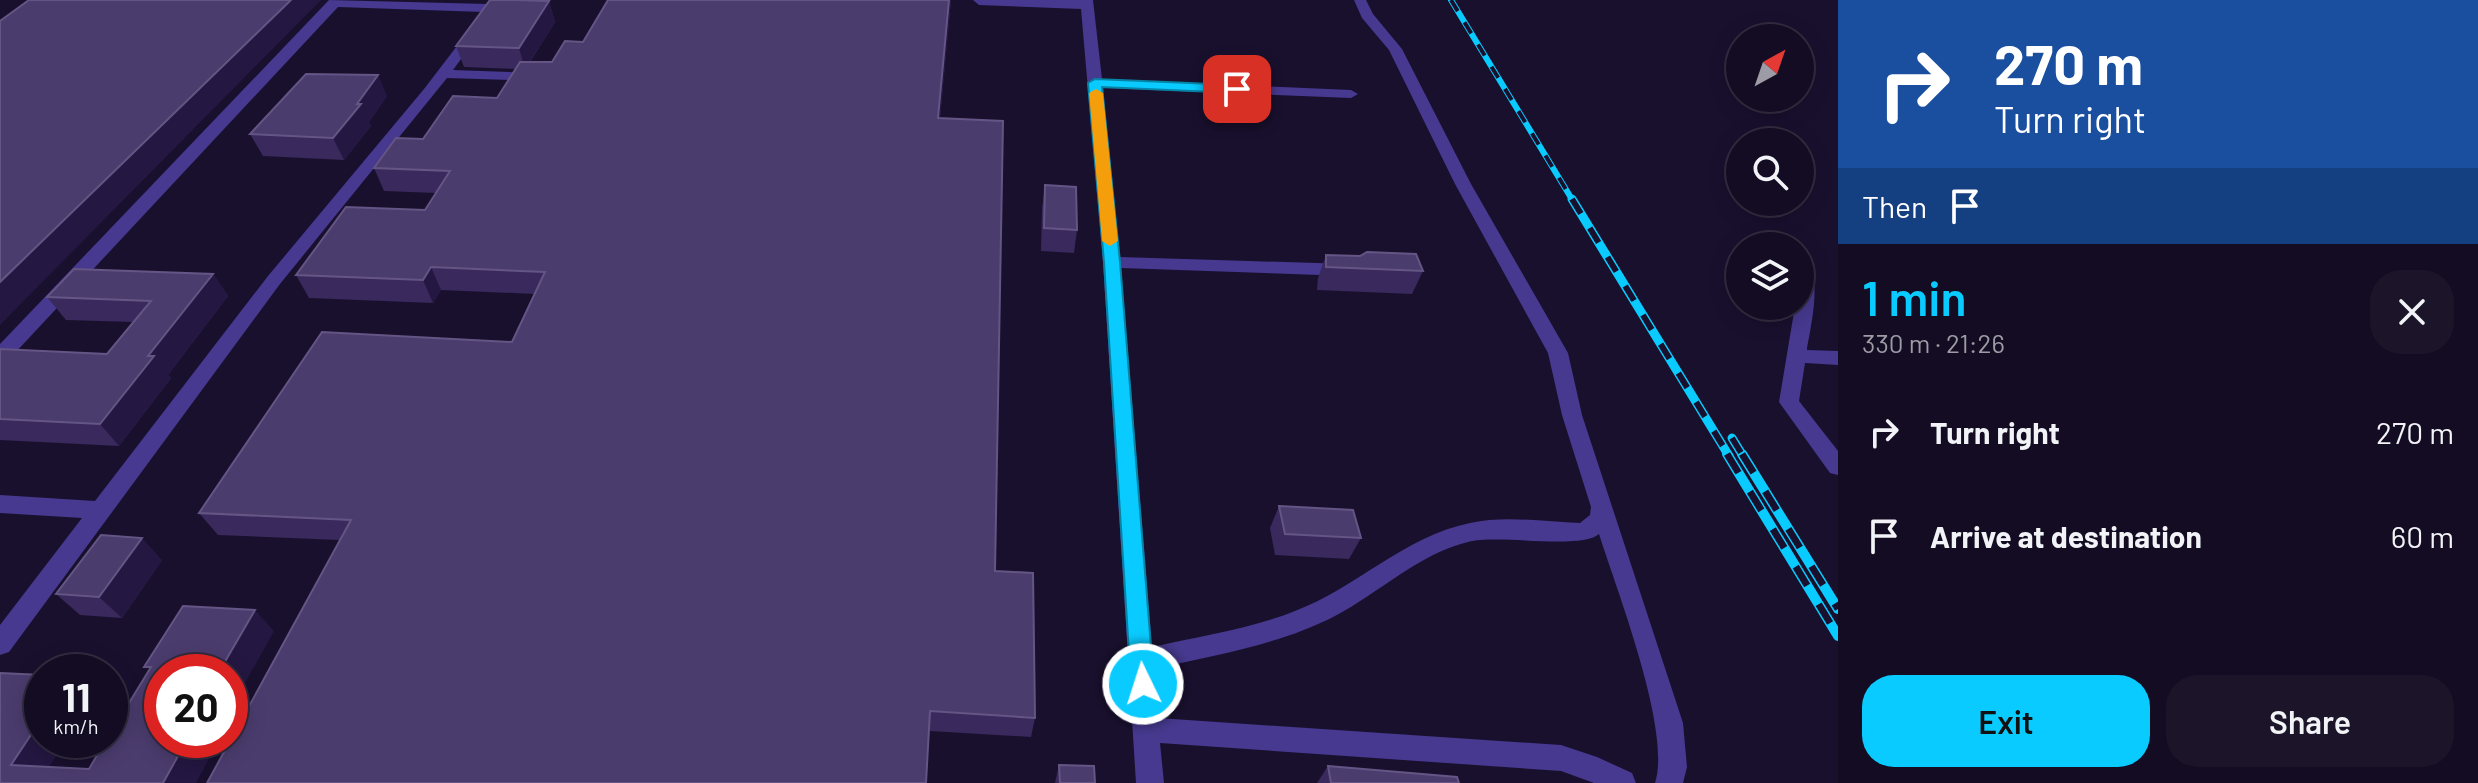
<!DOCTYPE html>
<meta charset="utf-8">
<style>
body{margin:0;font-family:Barlow,sans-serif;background:#1c152a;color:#f1f3f6;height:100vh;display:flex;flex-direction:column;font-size:30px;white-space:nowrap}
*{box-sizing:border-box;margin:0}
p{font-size:26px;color:#9d9ba5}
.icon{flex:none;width:44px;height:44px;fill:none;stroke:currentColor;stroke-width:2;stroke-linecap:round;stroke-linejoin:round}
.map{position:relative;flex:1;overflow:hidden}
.side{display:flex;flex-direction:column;background:#130c22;width:640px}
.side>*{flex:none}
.hud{background:#1a4fa0;color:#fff;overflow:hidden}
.needle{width:52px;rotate:40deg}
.buttons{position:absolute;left:1726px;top:24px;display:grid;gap:16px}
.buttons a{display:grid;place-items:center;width:88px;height:88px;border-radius:50%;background:#130c22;box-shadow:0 4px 20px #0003,0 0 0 2px #322c40;font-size:40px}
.speed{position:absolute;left:24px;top:654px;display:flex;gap:16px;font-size:40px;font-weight:700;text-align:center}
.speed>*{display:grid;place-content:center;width:104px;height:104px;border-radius:50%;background:#130c22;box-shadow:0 4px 20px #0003,0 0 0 2px #322c40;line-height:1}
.speed small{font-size:20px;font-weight:400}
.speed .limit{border:12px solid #d22;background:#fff;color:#111}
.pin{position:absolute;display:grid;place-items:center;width:68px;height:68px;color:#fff;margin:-34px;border-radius:16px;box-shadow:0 4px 12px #0006}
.me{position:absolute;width:88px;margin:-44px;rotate:356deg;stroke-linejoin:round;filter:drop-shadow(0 0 6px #0008)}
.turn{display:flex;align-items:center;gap:28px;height:168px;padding:0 24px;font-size:36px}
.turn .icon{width:104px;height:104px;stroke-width:2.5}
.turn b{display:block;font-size:56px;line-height:68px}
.then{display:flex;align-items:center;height:76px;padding:0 24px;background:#0003;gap:16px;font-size:30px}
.round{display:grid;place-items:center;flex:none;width:84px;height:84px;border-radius:32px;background:#1c152a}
.headline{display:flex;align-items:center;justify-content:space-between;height:136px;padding:0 24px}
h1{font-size:48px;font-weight:600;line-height:60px;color:#09cbff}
.primary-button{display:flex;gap:16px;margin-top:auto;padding:16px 24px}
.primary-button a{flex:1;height:92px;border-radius:32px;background:#09cbff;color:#111;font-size:32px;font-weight:600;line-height:92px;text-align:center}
.primary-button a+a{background:#1c152a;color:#f1f3f6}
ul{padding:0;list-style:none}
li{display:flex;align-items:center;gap:24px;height:104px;padding:0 24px}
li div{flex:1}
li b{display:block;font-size:30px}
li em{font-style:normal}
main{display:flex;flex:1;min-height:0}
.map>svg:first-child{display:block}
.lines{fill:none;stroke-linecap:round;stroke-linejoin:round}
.minor{fill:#46398f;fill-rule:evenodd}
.rail-far2-casing{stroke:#09cbff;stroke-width:6}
.rail-far1-casing{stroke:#09cbff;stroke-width:9}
.rail-casing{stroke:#09cbff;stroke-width:10}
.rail-far2{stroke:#19102e;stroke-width:4;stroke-dasharray:13;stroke-linecap:butt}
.rail-far1{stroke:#19102e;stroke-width:6;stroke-dasharray:17;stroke-linecap:butt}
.rail{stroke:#19102e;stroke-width:7;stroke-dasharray:22;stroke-linecap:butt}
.wall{fill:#39295c}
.shaded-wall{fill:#241742}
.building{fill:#4b3c6e;stroke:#645584;stroke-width:2}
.route{fill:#09cbff;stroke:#0684a6;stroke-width:2}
.slow{fill:#f59e0b}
</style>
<main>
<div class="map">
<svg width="1838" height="783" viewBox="0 0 1838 783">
<rect width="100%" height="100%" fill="#19102e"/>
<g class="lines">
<g class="minor">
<polygon points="329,0 488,4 491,0 504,0 453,70 539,73 546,77 539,81 447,78 280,284 9,652 0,655 0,625 82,518 0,513 0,495 95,501 268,276 424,89 483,12 338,7 14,354 0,358 0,344"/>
<path d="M973,0h120l9,79 249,11 7,4 -7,4 -248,-10 17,169 228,7 9,6 -9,6 -227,-8 31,379c48,-11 98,-18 143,-36 61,-23 110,-75 175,-88 36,-8 74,-1 110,0l10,-8 1,-8 -29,-92 -14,-62 -93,-169 -66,-134 -27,-32 -8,-18h12l7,14 29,35 69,135 97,169 14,62 101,308 4,44 -4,16h-28c17,-52 -38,-192 -56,-249 -18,16 -99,0 -131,8 -48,11 -89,51 -133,74 -56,29 -120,39 -181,53l4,49 403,27 36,12 35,16 4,10h-42l-33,-12 -401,-28 4,40h-28l-33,-521 -22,-253 -102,-4z"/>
<path d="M1800,258c26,8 10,71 7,92l31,1v14l-33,-2 -6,38 39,50v24l-8,-2 -51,-71 16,-96h5z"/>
</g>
<g class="rail-far2-casing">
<polyline id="rail-far2" points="1451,0 1573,201"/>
</g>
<g class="rail-far1-casing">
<g id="rail-far1">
<polyline points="1572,199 1729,456"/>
<polyline points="1732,438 1743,456"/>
</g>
</g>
<g class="rail-casing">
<g id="rail">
<polyline points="1727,454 1838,636"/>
<polyline points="1742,454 1838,609"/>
</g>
</g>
<use href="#rail-far2" class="rail-far2"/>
<use href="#rail-far1" class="rail-far1"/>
<use href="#rail" class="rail"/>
</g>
<g class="wall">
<polygon points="608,0 951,0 940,118 995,571 1035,718 1031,737 930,731 339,540 218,535 199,513 512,342 535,294 441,290 433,303 309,298 296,275 425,210 436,193 384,191 374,168 423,139 497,98 516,69 464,67 456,46 549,1 555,22 530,62 552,62 583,42"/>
<polygon points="387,96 369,122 371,126 344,160 263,156 250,134"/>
<polygon points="1045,185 1077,230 1074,253 1041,251 1042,208"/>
<polygon points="1326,255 1423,271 1412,294 1317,290 1318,278"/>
<polygon points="213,274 228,296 168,375 171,378 119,446 0,440 0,349 107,354 133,322 66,320 47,297"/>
<polygon points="1279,506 1361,538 1349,559 1275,555 1270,528"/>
<polygon points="162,560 122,618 80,615 56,594"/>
<polygon points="1059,765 1095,783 1055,783"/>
<polygon points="1328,766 1459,783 1317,783"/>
</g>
<g class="shaded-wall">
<polygon points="291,0 321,0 0,325 0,282"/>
<polygon points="949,0 951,0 938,140 938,118"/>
<polygon points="549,1 555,22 525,69 519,48"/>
<polygon points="378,75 387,96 369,122 371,126 344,160 333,138"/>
<polygon points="431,267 441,290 433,303 423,280"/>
<polygon points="213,274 228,296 168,375 171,378 119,446 100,424 148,356"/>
<polygon points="142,538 162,560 122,618 99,597"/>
<polygon points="255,610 274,631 235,701 238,704 230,720 230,672 219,672"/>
<polygon points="42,718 42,740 66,740 39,783 11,765"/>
<polygon points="187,740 219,740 196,783 163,783"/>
</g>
<g class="building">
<polygon points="29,0 291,0 0,282 0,21"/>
<polygon points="490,0 515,0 549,1 519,48 456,46"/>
<polygon points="608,0 949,0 938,118 1003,121 995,571 1033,573 1035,718 930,711 926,783 207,783 351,520 199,513 322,332 512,342 545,272 431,267 423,280 296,275 346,207 425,210 450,171 374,168 396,138 423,139 453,96 497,98 520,62 552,62 565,41 583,42"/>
<polygon points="306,74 378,75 357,104 361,104 333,138 250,134"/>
<polygon points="1045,185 1076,187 1077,230 1044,228"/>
<polygon points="1367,252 1416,254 1423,271 1326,267 1326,255 1360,256"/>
<polygon points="74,269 213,274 148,356 154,356 100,424 0,419 0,349 107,354 151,301 47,297"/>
<polygon points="1279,506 1353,510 1361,538 1285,534"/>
<polygon points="101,535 142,538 99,597 56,594"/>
<polygon points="183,606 255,610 219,672 162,672 162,740 187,740 163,783 0,783 0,673 42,675 42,718 11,765 89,769 106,740 110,740 110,734 151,667 144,667"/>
<polygon points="1059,765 1094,766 1095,783 1060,783"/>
<polygon points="1328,766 1457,777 1459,783 1331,783"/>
</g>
<polygon class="route" points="1095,79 1237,85 1244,89 1237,93 1102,87 1120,262 1154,684 1151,691 1143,694 1134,691 1131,684 1104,262 1088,83"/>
<polygon class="slow" points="1096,89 1103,93 1118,241 1110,246 1102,241 1089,93"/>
</svg>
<div class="buttons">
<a><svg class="needle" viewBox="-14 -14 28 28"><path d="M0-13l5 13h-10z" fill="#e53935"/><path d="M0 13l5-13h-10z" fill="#9d9ba5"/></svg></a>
<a><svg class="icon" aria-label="search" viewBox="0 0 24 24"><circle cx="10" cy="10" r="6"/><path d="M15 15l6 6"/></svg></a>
<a><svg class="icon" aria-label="layers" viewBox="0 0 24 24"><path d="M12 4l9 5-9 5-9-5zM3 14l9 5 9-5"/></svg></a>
</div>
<div class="speed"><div>11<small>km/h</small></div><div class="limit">20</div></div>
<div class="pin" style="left:1237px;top:89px;background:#d93025"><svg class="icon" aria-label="arrive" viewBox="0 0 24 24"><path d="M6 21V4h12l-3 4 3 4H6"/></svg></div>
<svg class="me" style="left:1143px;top:684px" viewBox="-20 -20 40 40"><circle r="17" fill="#09cbff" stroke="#fff" stroke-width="3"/><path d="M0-11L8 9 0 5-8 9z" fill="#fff"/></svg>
</div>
<section class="side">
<div class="hud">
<div class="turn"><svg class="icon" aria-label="right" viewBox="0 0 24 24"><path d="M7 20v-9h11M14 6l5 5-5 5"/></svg><div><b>270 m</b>Turn right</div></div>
<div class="then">Then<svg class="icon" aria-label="arrive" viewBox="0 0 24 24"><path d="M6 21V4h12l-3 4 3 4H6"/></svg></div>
</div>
<div class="headline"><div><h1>1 min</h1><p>330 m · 21:26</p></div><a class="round"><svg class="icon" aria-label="close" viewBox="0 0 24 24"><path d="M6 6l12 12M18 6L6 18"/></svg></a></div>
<ul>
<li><svg class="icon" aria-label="right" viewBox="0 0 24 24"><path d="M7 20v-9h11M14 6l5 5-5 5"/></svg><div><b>Turn right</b></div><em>270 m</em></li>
<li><svg class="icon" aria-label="arrive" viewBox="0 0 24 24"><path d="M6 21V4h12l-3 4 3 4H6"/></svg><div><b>Arrive at destination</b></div><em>60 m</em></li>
</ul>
<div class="primary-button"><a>Exit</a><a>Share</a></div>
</section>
</main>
